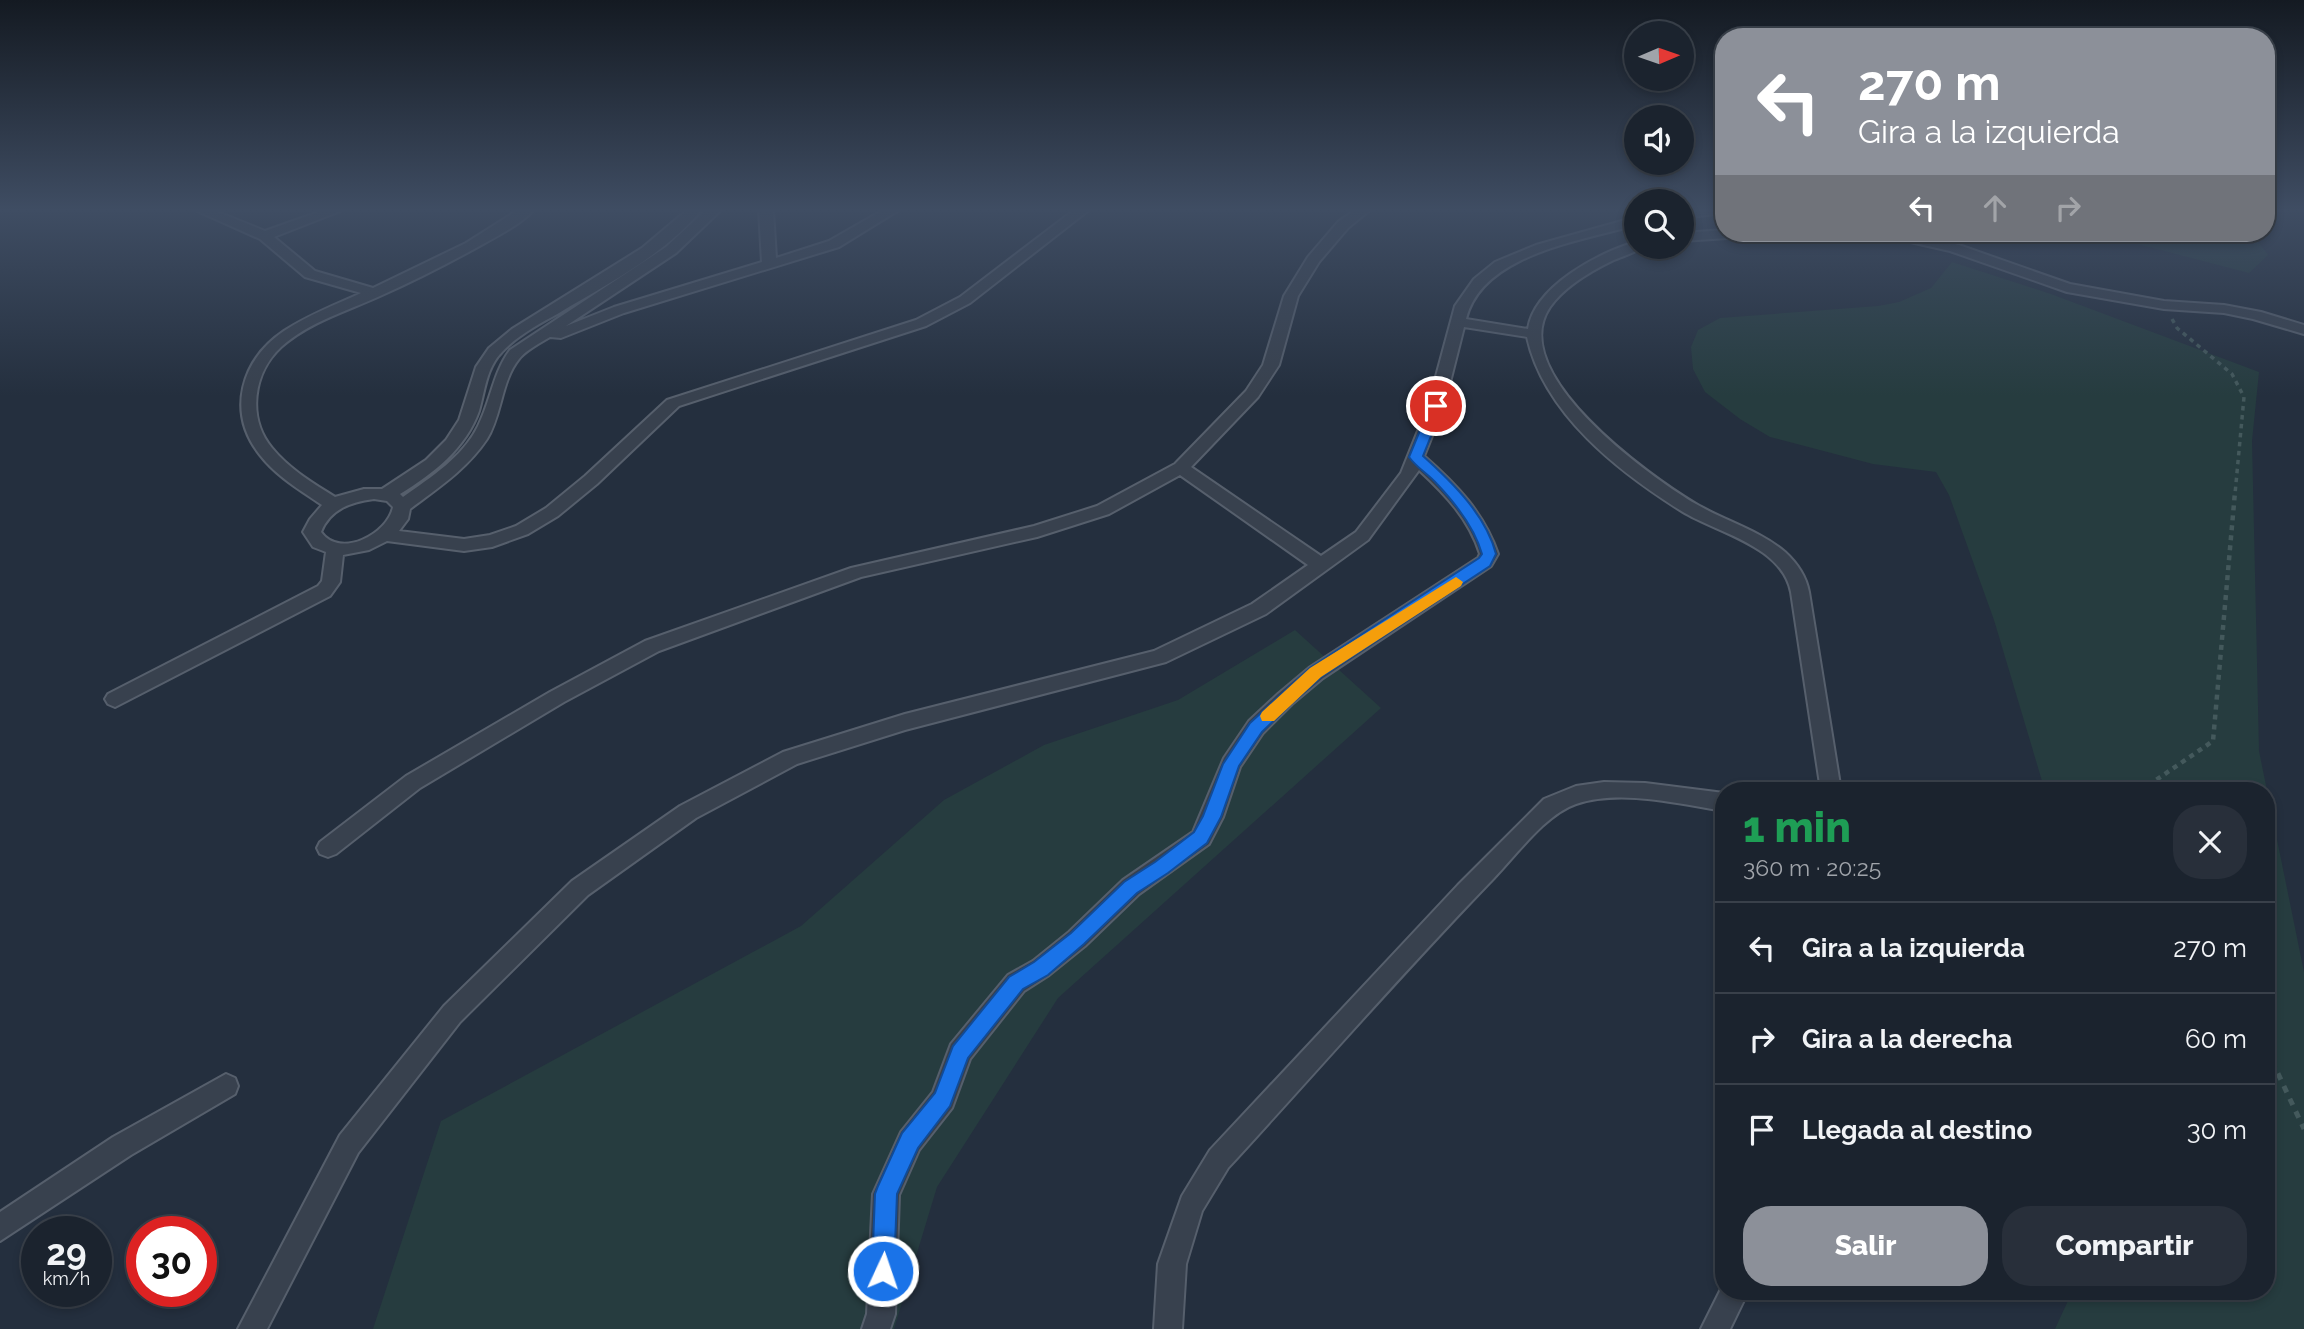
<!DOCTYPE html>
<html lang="es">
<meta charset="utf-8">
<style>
body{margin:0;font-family:Raleway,sans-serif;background:#282f3a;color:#f1f3f6;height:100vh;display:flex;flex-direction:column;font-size:26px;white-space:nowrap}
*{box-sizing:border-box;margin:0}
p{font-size:23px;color:#a0a4aa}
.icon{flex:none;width:38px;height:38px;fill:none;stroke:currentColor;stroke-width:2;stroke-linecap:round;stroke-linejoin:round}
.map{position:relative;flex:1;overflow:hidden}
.drawer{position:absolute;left:1715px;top:782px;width:560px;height:518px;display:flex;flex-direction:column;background:#1b232e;border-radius:28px;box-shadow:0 4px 10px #0003,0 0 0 2px #39404a}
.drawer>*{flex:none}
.top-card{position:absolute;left:1715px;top:28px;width:560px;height:214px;border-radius:28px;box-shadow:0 4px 10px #0003,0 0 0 2px #39404a;background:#8c9099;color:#fff;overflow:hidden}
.needle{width:46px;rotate:88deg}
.tools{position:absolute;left:1624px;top:21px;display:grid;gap:14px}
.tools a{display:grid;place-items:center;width:70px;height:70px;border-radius:50%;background:#1b232e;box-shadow:0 4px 10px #0003,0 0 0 2px #39404a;font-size:35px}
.speed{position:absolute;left:21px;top:1216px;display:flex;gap:14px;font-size:35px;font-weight:700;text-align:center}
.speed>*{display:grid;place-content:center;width:91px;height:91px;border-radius:50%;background:#1b232e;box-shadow:0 4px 10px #0003,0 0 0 2px #39404a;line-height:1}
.speed small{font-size:18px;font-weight:400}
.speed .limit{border:10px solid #d22;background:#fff;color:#111}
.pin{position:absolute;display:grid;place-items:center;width:60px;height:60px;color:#fff;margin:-30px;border:4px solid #fff;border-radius:50%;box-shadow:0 2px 7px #0007}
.me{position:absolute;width:77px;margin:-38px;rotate:3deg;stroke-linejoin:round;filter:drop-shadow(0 0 5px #0008)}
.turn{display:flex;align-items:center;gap:24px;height:147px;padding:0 28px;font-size:32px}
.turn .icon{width:91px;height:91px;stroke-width:2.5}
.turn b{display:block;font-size:49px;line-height:60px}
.lanes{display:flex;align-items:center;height:66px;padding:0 28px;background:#0003;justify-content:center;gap:35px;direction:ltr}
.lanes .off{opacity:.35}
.round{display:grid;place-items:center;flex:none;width:74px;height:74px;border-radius:28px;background:#282f3a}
.headline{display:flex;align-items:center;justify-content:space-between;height:119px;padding:0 28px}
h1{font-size:42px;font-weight:800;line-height:52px;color:#1e9e55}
.primary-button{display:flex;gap:14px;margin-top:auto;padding:14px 28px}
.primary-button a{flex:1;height:80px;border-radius:28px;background:#8c9099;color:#fff;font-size:28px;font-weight:800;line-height:80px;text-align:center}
.primary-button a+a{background:#282f3a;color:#f1f3f6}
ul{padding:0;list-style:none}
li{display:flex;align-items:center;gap:21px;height:91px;padding:0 28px;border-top:2px solid #39404a}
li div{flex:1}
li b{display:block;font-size:26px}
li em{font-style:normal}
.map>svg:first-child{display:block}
.green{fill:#263c3f}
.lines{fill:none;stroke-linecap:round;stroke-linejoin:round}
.street-casing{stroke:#565f6c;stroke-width:4}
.path-far2{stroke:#44595c;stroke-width:3.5;stroke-dasharray:4.5 4.5;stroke-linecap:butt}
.path-far1{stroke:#44595c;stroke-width:4.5;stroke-dasharray:5 5;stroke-linecap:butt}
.path{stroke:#44595c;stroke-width:5;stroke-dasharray:7 7;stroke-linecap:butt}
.street{fill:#38414e;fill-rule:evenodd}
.route{fill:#1a73e8;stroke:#114b97;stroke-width:2}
.slow{fill:#f59e0b}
</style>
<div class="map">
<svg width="2304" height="1329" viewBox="0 0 2304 1329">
<rect width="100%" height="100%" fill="#242f3e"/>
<g class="green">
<polygon points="2095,233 2251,233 2268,255 2249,273"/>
<polygon points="1952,262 2051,294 2259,372 2252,441 2259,751 2304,972 2304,1329 2055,1329 2072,1292 2266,1292 2266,791 2045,791 1994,620 1949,495 1936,472 1873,464 1770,437 1740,419 1705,392 1693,369 1691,347 1698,330 1720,318 1878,306 1899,302 1931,288"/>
<polygon points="1295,630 1381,708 1058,998 937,1187 894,1329 373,1329 441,1121 801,926 944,800 1044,745 1178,700"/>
</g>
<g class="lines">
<g class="street-casing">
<g id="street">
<path d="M195,210h18l52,21 59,-21h19l-69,27 41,34 58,17 93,-45 52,-33h16c-13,14 -33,24 -49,33 -34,19 -69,37 -105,53 -33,15 -71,26 -99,51 -28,26 -34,71 -9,101 17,21 41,35 63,49l29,-8h18l44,-29 20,-20 13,-20 17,-53 13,-19 23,-19 130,-81 45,-38h14c-36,45 -94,74 -142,103 -20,11 -41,22 -57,39 -16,16 -17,39 -23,59 -13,37 -46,63 -79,83l3,3c28,-20 60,-40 75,-71 13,-26 15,-53 32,-76l156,-103 40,-37h15l-45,43 -110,73 48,-19 148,-45 -3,-52h14l3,48 53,-17 54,-31h16l-60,37 -215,66 -63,25 -11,-1c-10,6 -24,13 -31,22 -18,22 -17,56 -32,80 -20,30 -49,49 -77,70l-2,10 -9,12 65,8 26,-4 26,-9 30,-18 39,-32 82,-76 249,-80 44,-23 114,-87h15l-119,93 -44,23 -247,80 -82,78 -39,32 -30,18 -36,13 -28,4 -77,-10 -18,9 -26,5 -3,27 -10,14 -215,111 -7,-3 -3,-5 3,-5 210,-108 4,-5 4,-29 -13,-5 -10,-15 7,-13 12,-14c-22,-15 -46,-29 -62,-50 -34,-43 -19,-95 24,-124 24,-16 51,-26 77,-38l-56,-16 -45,-38zM374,499l13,2 6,6c-5,27 -53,52 -72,25 9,-23 30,-30 53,-33z"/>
<path d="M1355,210h15l-22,18 -29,34 -21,34 -19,69 -21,32 -67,70 130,89 35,-24 45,-59 27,-67 27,-100 19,-27 21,-17 41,-17 100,-28v8c-55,16 -154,29 -170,94l62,10c6,-42 71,-77 108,-87v5h6c-7,6 -19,9 -28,13 -23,11 -49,26 -64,47 -45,66 99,169 146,197 29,17 63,26 89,48 12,11 21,24 24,40l32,199h-20l-30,-199c-9,-46 -73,-59 -108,-80 -64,-40 -139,-98 -156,-175l-63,-10 -20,79 -20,50c32,28 60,57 74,98l-7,12 -168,112 -31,26 -29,29 -23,34 -17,50 -14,27 -70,50 -54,52 -36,29 -25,16 -54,68 -18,49 -33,42 -20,45 -4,119 -5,15h-28l5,-15 6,-120 28,-62 32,-40 18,-48 57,-69 25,-14 36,-29 54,-52 70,-48 31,-74 25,-37 29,-27 31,-26 169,-110 2,-4c-11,-35 -35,-60 -61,-84l-51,70 -102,74 -100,48 -261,68 -108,34 -101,54 -108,77 -128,127 -102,131 -91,176h-29l102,-194 104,-129 128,-125 108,-75 103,-54 122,-38 249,-63 98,-47 56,-39 -128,-90 -71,39 -72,23 -176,40 -202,74 -95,51 -144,86 -84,66 -8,3 -8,-3 -3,-6 3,-6 86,-66 144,-84 95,-51 206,-73 183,-42 63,-20 78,-42 71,-73 17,-26 21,-69 24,-39 30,-35z"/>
<polygon points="1682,210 1724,210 1724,213 1682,218"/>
<polygon points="1724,230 1724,233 1750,233 1743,237 1682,241 1682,233"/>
<polygon points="1882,233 1905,233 1959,245 2070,284 2164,301 2224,305 2261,312 2304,325 2304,334 2253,319 2224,313 2164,309 2067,292 1950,251 1884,236"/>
<path d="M1604,782l41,1 79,10v18c-46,-7 -102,-22 -148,-7 -30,10 -59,50 -82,74 -91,94 -177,193 -266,290l-26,43 -16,53 -4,65h-28l4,-65 24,-68 28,-46 248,-265 86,-86 32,-13z"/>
<polygon points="226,1074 235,1078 238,1086 235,1094 131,1155 0,1241 0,1212 113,1137"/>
<polygon points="1724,1283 1724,1292 1748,1292 1730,1329 1701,1329"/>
</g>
</g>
<polyline class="path-far2" points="2172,319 2177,328 2232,374 2244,397 2235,494"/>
<polyline class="path-far1" points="2140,791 2213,741 2235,492"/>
<polyline class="path" points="2266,1048 2304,1129"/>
<use href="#street" class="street"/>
</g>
<linearGradient id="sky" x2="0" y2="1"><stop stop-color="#141a22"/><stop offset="0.53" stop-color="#3f4d63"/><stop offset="1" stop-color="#3f4d63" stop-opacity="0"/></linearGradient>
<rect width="2304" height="396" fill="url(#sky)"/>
<path class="route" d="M1436,402l7,4 -20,50c29,26 63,59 73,98l-6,12 -169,111 -30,27 -29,28 -23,34 -18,51 -14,26 -39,30 -31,20 -53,51 -36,31 -25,14 -55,69 -18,48 -32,42 -21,46 -3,77 -3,8 -8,3 -8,-3 -3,-8 3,-77 3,-8 24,-53 33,-40 18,-47 56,-69 25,-15 37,-29 53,-51 31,-20 39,-30 9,-16 20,-52 27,-41 60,-55 169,-110 3,-4c-7,-25 -27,-51 -45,-70 -9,-10 -20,-16 -28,-27l21,-51z"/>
<polygon class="slow" points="1456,577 1463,582 1461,586 1321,677 1274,721 1262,721 1260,716 1262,712 1310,668"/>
</svg>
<div class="tools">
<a><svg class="needle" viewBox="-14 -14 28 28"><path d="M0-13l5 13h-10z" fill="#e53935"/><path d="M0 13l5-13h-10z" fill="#a0a4aa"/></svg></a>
<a><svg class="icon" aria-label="sound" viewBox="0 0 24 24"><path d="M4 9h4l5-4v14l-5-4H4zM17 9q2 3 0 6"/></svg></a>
<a><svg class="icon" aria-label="search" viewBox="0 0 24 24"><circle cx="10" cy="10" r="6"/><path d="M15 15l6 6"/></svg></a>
</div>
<div class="speed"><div>29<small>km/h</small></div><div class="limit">30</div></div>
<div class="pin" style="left:1436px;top:406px;background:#d93025"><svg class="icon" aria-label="arrive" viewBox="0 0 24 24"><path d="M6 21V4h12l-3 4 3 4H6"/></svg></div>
<svg class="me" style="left:883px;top:1271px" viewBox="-20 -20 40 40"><circle r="17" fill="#1a73e8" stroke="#fff" stroke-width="3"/><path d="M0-11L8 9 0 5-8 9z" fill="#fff"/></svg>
<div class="top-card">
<div class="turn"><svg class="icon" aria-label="left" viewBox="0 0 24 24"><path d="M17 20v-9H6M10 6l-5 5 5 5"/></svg><div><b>270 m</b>Gira a la izquierda</div></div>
<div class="lanes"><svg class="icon" aria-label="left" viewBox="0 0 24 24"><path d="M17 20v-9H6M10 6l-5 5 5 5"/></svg><svg class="icon off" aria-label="ahead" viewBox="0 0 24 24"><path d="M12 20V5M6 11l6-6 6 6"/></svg><svg class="icon off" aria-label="right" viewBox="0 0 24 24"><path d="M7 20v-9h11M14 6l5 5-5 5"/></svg></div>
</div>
<section class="drawer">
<div class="headline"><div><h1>1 min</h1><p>360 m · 20:25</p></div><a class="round"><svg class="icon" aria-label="close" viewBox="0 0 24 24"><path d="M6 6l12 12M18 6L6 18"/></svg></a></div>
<ul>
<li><svg class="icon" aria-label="left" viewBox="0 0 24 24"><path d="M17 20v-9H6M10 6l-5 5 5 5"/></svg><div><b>Gira a la izquierda</b></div><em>270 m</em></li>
<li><svg class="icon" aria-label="right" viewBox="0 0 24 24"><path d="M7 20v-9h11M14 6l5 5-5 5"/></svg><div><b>Gira a la derecha</b></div><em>60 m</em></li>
<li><svg class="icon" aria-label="arrive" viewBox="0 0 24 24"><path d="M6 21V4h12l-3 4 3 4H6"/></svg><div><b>Llegada al destino</b></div><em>30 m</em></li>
</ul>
<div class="primary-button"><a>Salir</a><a>Compartir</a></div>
</section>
</div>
